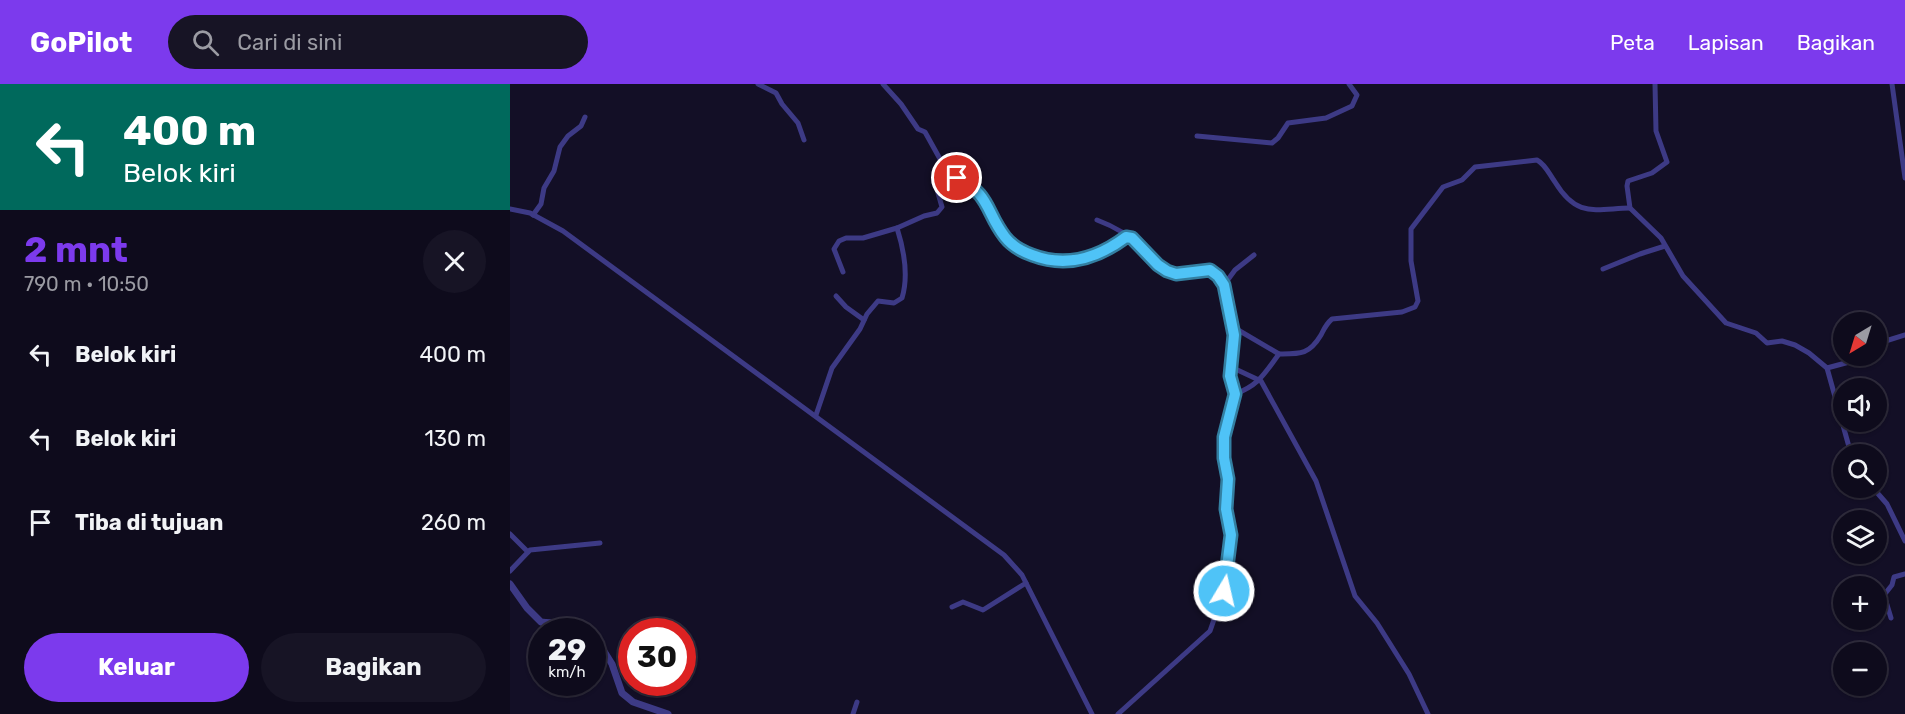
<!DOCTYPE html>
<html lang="id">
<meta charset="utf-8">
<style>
body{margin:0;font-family:Rubik,sans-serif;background:#171425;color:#f1f3f6;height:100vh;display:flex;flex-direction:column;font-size:22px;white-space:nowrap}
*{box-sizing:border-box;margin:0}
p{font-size:20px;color:#9b9ba3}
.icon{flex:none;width:33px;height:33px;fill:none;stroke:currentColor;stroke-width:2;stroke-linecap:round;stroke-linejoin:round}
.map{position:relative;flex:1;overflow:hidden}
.sheet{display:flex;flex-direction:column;background:#0e0b1c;width:510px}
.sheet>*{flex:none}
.hud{background:#00695c;color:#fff;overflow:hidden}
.needle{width:39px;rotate:218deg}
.buttons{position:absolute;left:1323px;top:228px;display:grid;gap:12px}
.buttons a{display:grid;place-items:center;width:54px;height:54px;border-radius:50%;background:#0e0b1c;box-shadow:0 2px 4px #0004,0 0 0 2px #2e2b3b;font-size:30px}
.speed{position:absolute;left:18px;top:534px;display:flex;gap:12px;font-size:30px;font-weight:700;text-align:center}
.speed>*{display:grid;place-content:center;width:78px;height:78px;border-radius:50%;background:#0e0b1c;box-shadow:0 2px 4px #0004,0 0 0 2px #2e2b3b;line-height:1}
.speed small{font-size:15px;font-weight:400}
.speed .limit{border:9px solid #d22;background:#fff;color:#111}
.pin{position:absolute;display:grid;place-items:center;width:51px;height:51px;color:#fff;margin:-26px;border:3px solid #fff;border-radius:50%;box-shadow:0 2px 6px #0007}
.me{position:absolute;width:66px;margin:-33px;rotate:9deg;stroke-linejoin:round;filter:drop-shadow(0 0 4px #0008)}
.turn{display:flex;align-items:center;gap:21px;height:126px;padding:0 24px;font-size:27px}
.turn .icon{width:78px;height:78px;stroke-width:2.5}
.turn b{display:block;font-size:42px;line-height:51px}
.round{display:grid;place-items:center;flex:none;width:63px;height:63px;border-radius:32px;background:#171425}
.summary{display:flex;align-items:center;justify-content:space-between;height:102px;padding:0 24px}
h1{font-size:36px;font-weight:700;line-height:45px;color:#7c3aed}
.button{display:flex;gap:12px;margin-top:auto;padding:12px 24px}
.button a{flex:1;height:69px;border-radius:36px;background:#7c3aed;color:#fff;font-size:24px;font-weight:700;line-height:69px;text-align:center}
.button a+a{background:#171425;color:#f1f3f6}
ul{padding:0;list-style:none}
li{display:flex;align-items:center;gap:18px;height:84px;padding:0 24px}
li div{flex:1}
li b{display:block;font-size:22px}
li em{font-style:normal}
header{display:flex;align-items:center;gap:36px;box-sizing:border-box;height:84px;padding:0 30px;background:#7c3aed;color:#fff}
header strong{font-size:28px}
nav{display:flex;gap:33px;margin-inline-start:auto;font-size:21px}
.search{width:420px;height:54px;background:#171425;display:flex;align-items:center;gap:15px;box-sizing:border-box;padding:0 21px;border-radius:33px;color:#9b9ba3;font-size:22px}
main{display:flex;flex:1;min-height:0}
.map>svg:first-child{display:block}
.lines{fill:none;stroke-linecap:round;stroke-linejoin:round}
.minor{stroke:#3d3a85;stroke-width:5}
.tertiary{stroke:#3d3a85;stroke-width:7}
.route-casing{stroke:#337fa1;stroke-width:15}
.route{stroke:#4fc3f7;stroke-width:10}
</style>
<header>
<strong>GoPilot</strong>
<div class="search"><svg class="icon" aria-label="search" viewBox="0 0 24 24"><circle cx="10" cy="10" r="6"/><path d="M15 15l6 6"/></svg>Cari di sini</div>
<nav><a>Peta</a><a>Lapisan</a><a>Bagikan</a></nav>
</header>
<main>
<section class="sheet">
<div class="hud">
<div class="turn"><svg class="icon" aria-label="left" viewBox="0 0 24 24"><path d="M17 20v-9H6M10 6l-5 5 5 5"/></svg><div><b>400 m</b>Belok kiri</div></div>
</div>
<div class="summary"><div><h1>2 mnt</h1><p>790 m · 10:50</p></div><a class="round"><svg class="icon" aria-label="close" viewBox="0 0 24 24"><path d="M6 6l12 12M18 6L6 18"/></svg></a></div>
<ul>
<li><svg class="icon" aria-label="left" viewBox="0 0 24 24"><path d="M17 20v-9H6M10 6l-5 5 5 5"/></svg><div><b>Belok kiri</b></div><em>400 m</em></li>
<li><svg class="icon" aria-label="left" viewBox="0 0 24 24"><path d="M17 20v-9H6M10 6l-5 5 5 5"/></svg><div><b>Belok kiri</b></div><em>130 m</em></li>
<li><svg class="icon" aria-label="arrive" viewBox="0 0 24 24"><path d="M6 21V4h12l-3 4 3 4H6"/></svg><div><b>Tiba di tujuan</b></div><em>260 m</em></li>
</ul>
<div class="button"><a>Keluar</a><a>Bagikan</a></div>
</section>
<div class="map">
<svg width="1395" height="630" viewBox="0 0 1395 630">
<rect width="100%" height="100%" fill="#130f26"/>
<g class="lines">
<g class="minor">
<polyline points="248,0 266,9 272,20 288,39 294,56"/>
<polyline points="1145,0 1146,47 1157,78 1142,89 1118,97 1117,102 1120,124 1151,154 1173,192 1216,239 1246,249 1257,259 1272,257 1285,261 1299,269 1317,284 1341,370"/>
<polyline points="1382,0 1395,94"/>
<polyline points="687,52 762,59 768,54 778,39 816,34 842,22 847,11 839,0"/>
<polyline points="435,84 466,105 496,154 513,168 544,177 567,176 596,166 616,153"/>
<polyline points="0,125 20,129 53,147 494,471 512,491 582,630"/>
<polyline points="23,131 31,120 34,104 44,87 50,63 58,52 71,42 75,33"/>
<path d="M587,136c16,6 32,15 44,27 9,8 16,20 28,25 15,6 31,-6 46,1l9,12 10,58 -4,33 5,18 -11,43v21l4,21 -2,30 5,26 -7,56 -14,40 -92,83"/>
<polyline points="1093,185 1130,170 1155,162"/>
<polyline points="333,188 324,165 329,157 336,154 353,154 387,144"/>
<polyline points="714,201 725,186 744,171"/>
<polyline points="326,212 336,223 354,236"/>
<polyline points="723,243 769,270"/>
<polyline points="1366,260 1395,251"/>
<polyline points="721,283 751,297 806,397 845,512 867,539 899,590 918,630"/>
<polyline points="1317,284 1343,277 1351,272"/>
<path d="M725,310c24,-9 29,-20 44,-40 21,0 30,1 42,-19 3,-6 5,-11 11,-16l70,-7 13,-5 3,-6 -7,-40v-32l32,-42 19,-7 13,-13 62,-7c9,5 12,14 18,22 22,36 39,27 75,26"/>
<path d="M306,331l16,-47 28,-39 7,-15 11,-13 16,2 8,-5c7,-23 2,-48 -5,-70l27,-12 13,-3 5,-6 -8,-28 11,-11 -20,-36 -7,-3 -17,-25 -18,-20"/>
<polyline points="1363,404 1377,420 1395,457"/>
<polyline points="0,450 18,468"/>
<polyline points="0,487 20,466 90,459"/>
<polyline points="442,523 453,518 473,526 516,499"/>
<polyline points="1381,534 1374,511 1382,501 1384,493 1395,490"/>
<polyline points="343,630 347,618"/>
</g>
<g class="tertiary">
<path d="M0,500l17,24 14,14c17,4 41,-7 51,10"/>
<polyline points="82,548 102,580 112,609 123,618 158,630"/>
</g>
</g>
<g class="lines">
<g class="route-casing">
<path id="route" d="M447,94c34,17 28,33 48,59 7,9 16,14 27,18 34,13 66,3 94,-18l6,1 26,27 9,6 9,3 34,-4 8,6 6,9 10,50 -4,41 5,18 -11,43v21l4,21 -2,30 5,26 -7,56"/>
</g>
<use href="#route" class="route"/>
</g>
</svg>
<div class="buttons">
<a><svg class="needle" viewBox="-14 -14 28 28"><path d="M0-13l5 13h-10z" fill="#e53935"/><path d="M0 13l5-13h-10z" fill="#9b9ba3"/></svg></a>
<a><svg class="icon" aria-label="sound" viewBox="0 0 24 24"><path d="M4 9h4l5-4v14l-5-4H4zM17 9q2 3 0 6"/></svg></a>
<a><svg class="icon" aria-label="search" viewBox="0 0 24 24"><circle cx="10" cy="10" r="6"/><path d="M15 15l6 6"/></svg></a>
<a><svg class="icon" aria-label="layers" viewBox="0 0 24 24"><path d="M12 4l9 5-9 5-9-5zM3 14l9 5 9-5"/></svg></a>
<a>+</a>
<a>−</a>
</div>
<div class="speed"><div>29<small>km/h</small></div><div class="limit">30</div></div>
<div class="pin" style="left:447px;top:94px;background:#d93025"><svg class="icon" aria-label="arrive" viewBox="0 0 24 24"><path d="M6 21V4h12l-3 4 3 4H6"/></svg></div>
<svg class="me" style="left:714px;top:507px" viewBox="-20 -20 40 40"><circle r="17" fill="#4fc3f7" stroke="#fff" stroke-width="3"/><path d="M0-11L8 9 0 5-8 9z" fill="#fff"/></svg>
</div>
</main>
